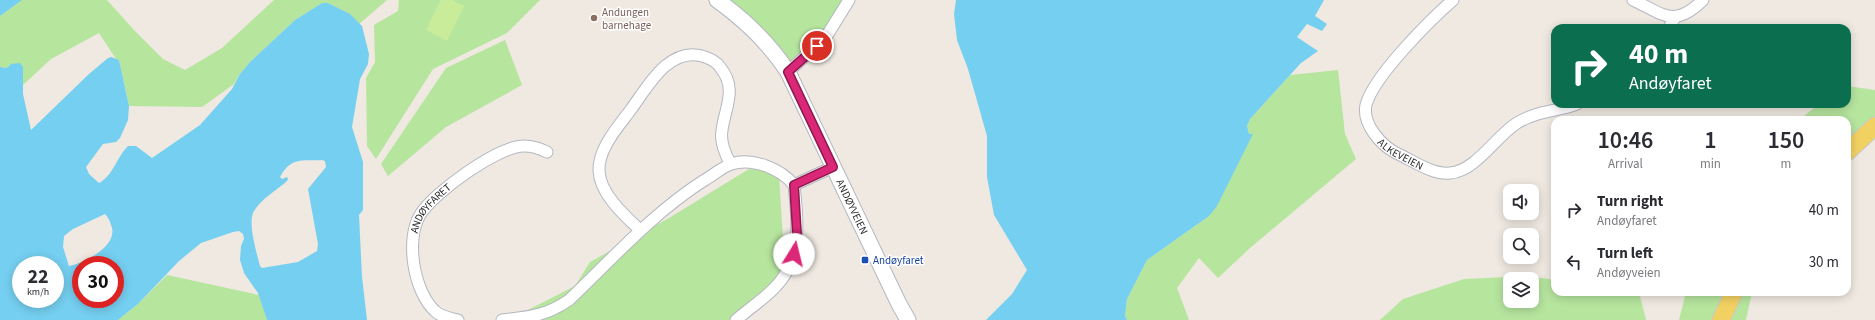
<!DOCTYPE html>
<meta charset="utf-8">
<style>
body{margin:0;font-family:"Source Sans 3",sans-serif;background:#f2f2f3;color:#2b2b33;height:100vh;display:flex;flex-direction:column;font-size:15px;white-space:nowrap}
*{box-sizing:border-box;margin:0}
p{font-size:13px;color:#7c7c81}
.icon{flex:none;width:22px;height:22px;fill:none;stroke:currentColor;stroke-width:2;stroke-linecap:round;stroke-linejoin:round}
.map{position:relative;flex:1;overflow:hidden}
.panel{position:absolute;left:1551px;top:116px;width:300px;height:180px;display:flex;flex-direction:column;background:#fff;border-radius:12px;box-shadow:0 2px 10px #0003}
.panel>*{flex:none}
.banner{position:absolute;left:1551px;top:24px;width:300px;height:84px;border-radius:12px;box-shadow:0 2px 10px #0003;background:#0b6e4f;color:#fff;overflow:hidden}
.fabs{position:absolute;left:1503px;top:184px;display:grid;gap:8px}
.fabs a{display:grid;place-items:center;width:36px;height:36px;border-radius:8px;background:#fff;box-shadow:0 2px 10px #0003;font-size:20px}
.speed{position:absolute;left:12px;top:256px;display:flex;gap:8px;font-size:20px;font-weight:700;text-align:center}
.speed>*{display:grid;place-content:center;width:52px;height:52px;border-radius:50%;background:#fff;box-shadow:0 2px 10px #0003;line-height:1}
.speed small{font-size:10px;font-weight:400}
.speed .limit{border:6px solid #d22;background:#fff;color:#111}
.pin{position:absolute;display:grid;place-items:center;width:34px;height:34px;color:#fff;margin:-17px;border:2px solid #fff;border-radius:50%;box-shadow:0 1px 4px #0007}
.me{position:absolute;width:44px;margin:-22px;rotate:9deg;stroke-linejoin:round;filter:drop-shadow(0 0 3px #0008)}
.turn{display:flex;align-items:center;gap:14px;height:84px;padding:0 12px;font-size:18px}
.turn .icon{width:52px;height:52px;stroke-width:2.5}
.turn b{display:block;font-size:28px;line-height:34px}
.eta{display:flex;justify-content:space-evenly;align-items:center;height:68px;text-align:center}
.eta b{font-size:24px;font-weight:600;line-height:28px}
ul{padding:0;list-style:none}
li{display:flex;align-items:center;gap:12px;height:52px;padding:0 12px}
li div{flex:1}
li b{display:block;font-size:15px}
li em{font-style:normal}
.map>svg:first-child{display:block}
.green{fill:#b6e59e;fill-rule:evenodd}
.pitch{fill:#c9ec9a}
.water{fill:#75cff0;fill-rule:evenodd}
.lines{fill:none;stroke-linecap:round;stroke-linejoin:round}
.street-casing{stroke:#b4b7c1;stroke-width:13}
.secondary-casing{stroke:#b4b7c1;stroke-width:17}
.primary-casing{stroke:#c9c9c9;stroke-width:19}
.street{stroke:#fff;stroke-width:11}
.secondary{stroke:#fff;stroke-width:15}
.primary{stroke:#f2d163;stroke-width:17}
.route-casing{stroke:#8e194d;stroke-width:10}
.route{stroke:#db2777;stroke-width:7}
.education-dot{fill:#8d6e63;stroke:#fff;stroke-width:1.5}
.transit-dot{fill:#1a4fb4;stroke:#fff;stroke-width:1.5}
.labels{text-anchor:middle;dominant-baseline:central;stroke-width:3;stroke-linejoin:round;paint-order:stroke}
.education-label{font-size:11px;fill:#785e54;stroke:#fff;text-anchor:start}
.street-label{font-size:11px;fill:#2e2e2e;stroke:#fff}
.transit-label{font-size:11px;fill:#164399;stroke:#fff;text-anchor:start}
</style>
<div class="map">
<svg width="1875" height="320" viewBox="0 0 1875 320">
<rect width="100%" height="100%" fill="#efe9e1"/>
<g class="green">
<polygon points="22,0 107,0 134,30 163,59 185,70 222,48 274,0 387,0 359,24 349,14 328,3 322,3 295,20 250,62 240,74 234,84 202,107 129,106 119,60 116,59 99,33 51,59 23,85 23,67 11,64 7,68 0,67 0,16"/>
<polygon points="399,0 540,0 507,33 433,69 376,159 367,146 366,78 375,62 374,25 398,11"/>
<polygon points="715,0 855,0 789,72"/>
<polygon points="505,40 522,85 446,127 388,176 381,164 446,68"/>
<polygon points="1338,70 1345,134 1356,159 1250,248 1218,278 1199,258 1177,288 1189,320 1127,320 1125,316 1127,299 1147,260 1209,216 1252,134 1249,134 1247,126 1250,119 1290,75"/>
<polygon points="1847,86 1875,90 1875,132 1847,158 1847,120 1799,120 1819,104 1847,104"/>
<polygon points="749,169 772,171 779,175 785,272 744,320 521,320 522,313 575,286 590,262 669,218"/>
<polygon points="167,275 259,295 267,320 118,320 139,303"/>
<path d="M1529,276l26,4v12h84l7,28h-266l23,-21 61,-20zM1510,279h22v22h-22z"/>
<polygon points="1686,292 1752,292 1746,320 1679,320"/>
</g>
<polygon class="pitch" points="441,0 452,0 464,6 447,41 426,30"/>
<g class="water">
<polygon points="0,0 22,0 0,16"/>
<polygon points="956,0 1324,0 1315,16 1327,24 1322,31 1307,24 1297,37 1318,51 1301,63 1250,119 1247,126 1249,134 1253,134 1217,206 1209,216 1147,260 1127,299 1125,316 1127,320 986,320 1012,294 1027,270 994,215 987,177 987,136 968,69 957,40 954,14"/>
<path d="M322,3h6l22,11 12,12 7,28 -1,10 -8,15 -8,48 11,35v48l-4,5 3,62 5,43h-100l-9,-27 -14,-20 -4,-13 1,-14 3,-7 -1,-5 -4,-3 -6,1 -32,11 -22,18 -40,42 -21,17h-118v-253l7,1 4,-4 9,-1 3,4v27l8,36 58,-56 19,-16 3,-1 8,3 10,46 -1,14 -8,18 -4,4 -13,2 -17,23 3,7 10,9 2,-1c13,-9 16,-25 27,-36h8l16,12 48,-33 32,-36 8,-15 10,-12 45,-42zM322,160l3,1 1,6 -18,22 10,55 -1,7 -19,11 -36,6 -2,-2c-3,-12 -13,-44 -6,-55 7,-12 23,-21 33,-30l1,-2 -1,-2 -5,2 -2,-2c11,-20 21,-16 42,-17zM105,214c3,3 5,7 6,11 9,20 -26,38 -42,41l-6,-19 1,-11 9,-7zM21,265h34v34h-34zM81,265h34v34h-34z"/>
</g>
<g class="lines">
<g class="street-casing">
<g id="street">
<path id="s1" d="M1453,0c-23,20 -80,77 -87,105 -4,19 15,40 30,48 16,7 36,22 54,20 26,-2 46,-37 67,-50 21,-13 40,-11 60,-19"/>
<path d="M1633,0c31,14 40,29 70,0"/>
<polyline points="1669,28 1675,17"/>
<polyline points="788,72 826,37 849,0"/>
<path d="M640,230c-15,-14 -40,-36 -41,-59 -1,-23 20,-45 33,-63 16,-22 37,-61 70,-52 7,2 14,5 18,11 18,22 5,40 2,63 -2,11 3,25 9,34"/>
<path id="s2" d="M458,320c-8,-2 -17,-3 -23,-9 -21,-19 -30,-71 -15,-96 13,-22 78,-69 104,-69 7,0 17,3 23,6"/>
<path d="M502,320c27,-3 44,-4 67,-20 43,-41 83,-86 134,-119 9,-5 18,-13 28,-17 22,-7 50,5 63,21l39,-18"/>
<path d="M736,320c17,-15 40,-28 51,-49 14,-26 10,-58 7,-86"/>
</g>
</g>
<g class="secondary-casing">
<g id="secondary">
<path id="s3" d="M717,0c28,20 52,43 71,72l111,232 9,16"/>
</g>
</g>
<g class="primary-casing">
<g id="primary">
<polyline points="1847,152 1875,126"/>
<polyline points="1721,320 1734,292"/>
</g>
</g>
<use href="#street" class="street"/>
<use href="#secondary" class="secondary"/>
<use href="#primary" class="primary"/>
</g>
<g class="lines">
<g class="route-casing">
<polyline id="route" points="794,254 797,234 794,185 833,167 788,72 817,46"/>
</g>
<use href="#route" class="route"/>
</g>
<circle class="education-dot" cx="594" cy="18" r="4"/>
<rect class="transit-dot" x="861" y="256" width="8" height="8" rx="2"/>
<g class="labels">
<g class="education-label">
<text x="602" y="12">Andungen<tspan x="602" dy="13">barnehage</tspan></text>
</g>
<g class="street-label">
<text stroke="none"><textPath href="#s1" startOffset="202">ALKEVEIEN</textPath></text>
<text stroke="none"><textPath href="#s3" startOffset="251">ANDØYVEIEN</textPath></text>
<text stroke="none"><textPath href="#s2" startOffset="139">ANDØYFARET</textPath></text>
</g>
<g class="transit-label">
<text x="873" y="260">Andøyfaret</text>
</g>
</g>
</svg>
<div class="fabs">
<a><svg class="icon" aria-label="sound" viewBox="0 0 24 24"><path d="M4 9h4l5-4v14l-5-4H4zM17 9q2 3 0 6"/></svg></a>
<a><svg class="icon" aria-label="search" viewBox="0 0 24 24"><circle cx="10" cy="10" r="6"/><path d="M15 15l6 6"/></svg></a>
<a><svg class="icon" aria-label="layers" viewBox="0 0 24 24"><path d="M12 4l9 5-9 5-9-5zM3 14l9 5 9-5"/></svg></a>
</div>
<div class="speed"><div>22<small>km/h</small></div><div class="limit">30</div></div>
<div class="pin" style="left:817px;top:46px;background:#d93025"><svg class="icon" aria-label="arrive" viewBox="0 0 24 24"><path d="M6 21V4h12l-3 4 3 4H6"/></svg></div>
<svg class="me" style="left:794px;top:254px" viewBox="-20 -20 40 40"><circle r="19" fill="#fff"/><path d="M0-13L10 11 0 6-10 11z" fill="#db2777"/></svg>
<div class="banner">
<div class="turn"><svg class="icon" aria-label="right" viewBox="0 0 24 24"><path d="M7 20v-9h11M14 6l5 5-5 5"/></svg><div><b>40 m</b>Andøyfaret</div></div>
</div>
<section class="panel">
<div class="eta">
<div><b>10:46</b><p>Arrival</p></div>
<div><b>1</b><p>min</p></div>
<div><b>150</b><p>m</p></div>
</div>
<ul>
<li><svg class="icon" aria-label="right" viewBox="0 0 24 24"><path d="M7 20v-9h11M14 6l5 5-5 5"/></svg><div><b>Turn right</b><p>Andøyfaret</p></div><em>40 m</em></li>
<li><svg class="icon" aria-label="left" viewBox="0 0 24 24"><path d="M17 20v-9H6M10 6l-5 5 5 5"/></svg><div><b>Turn left</b><p>Andøyveien</p></div><em>30 m</em></li>
</ul>
</section>
</div>
